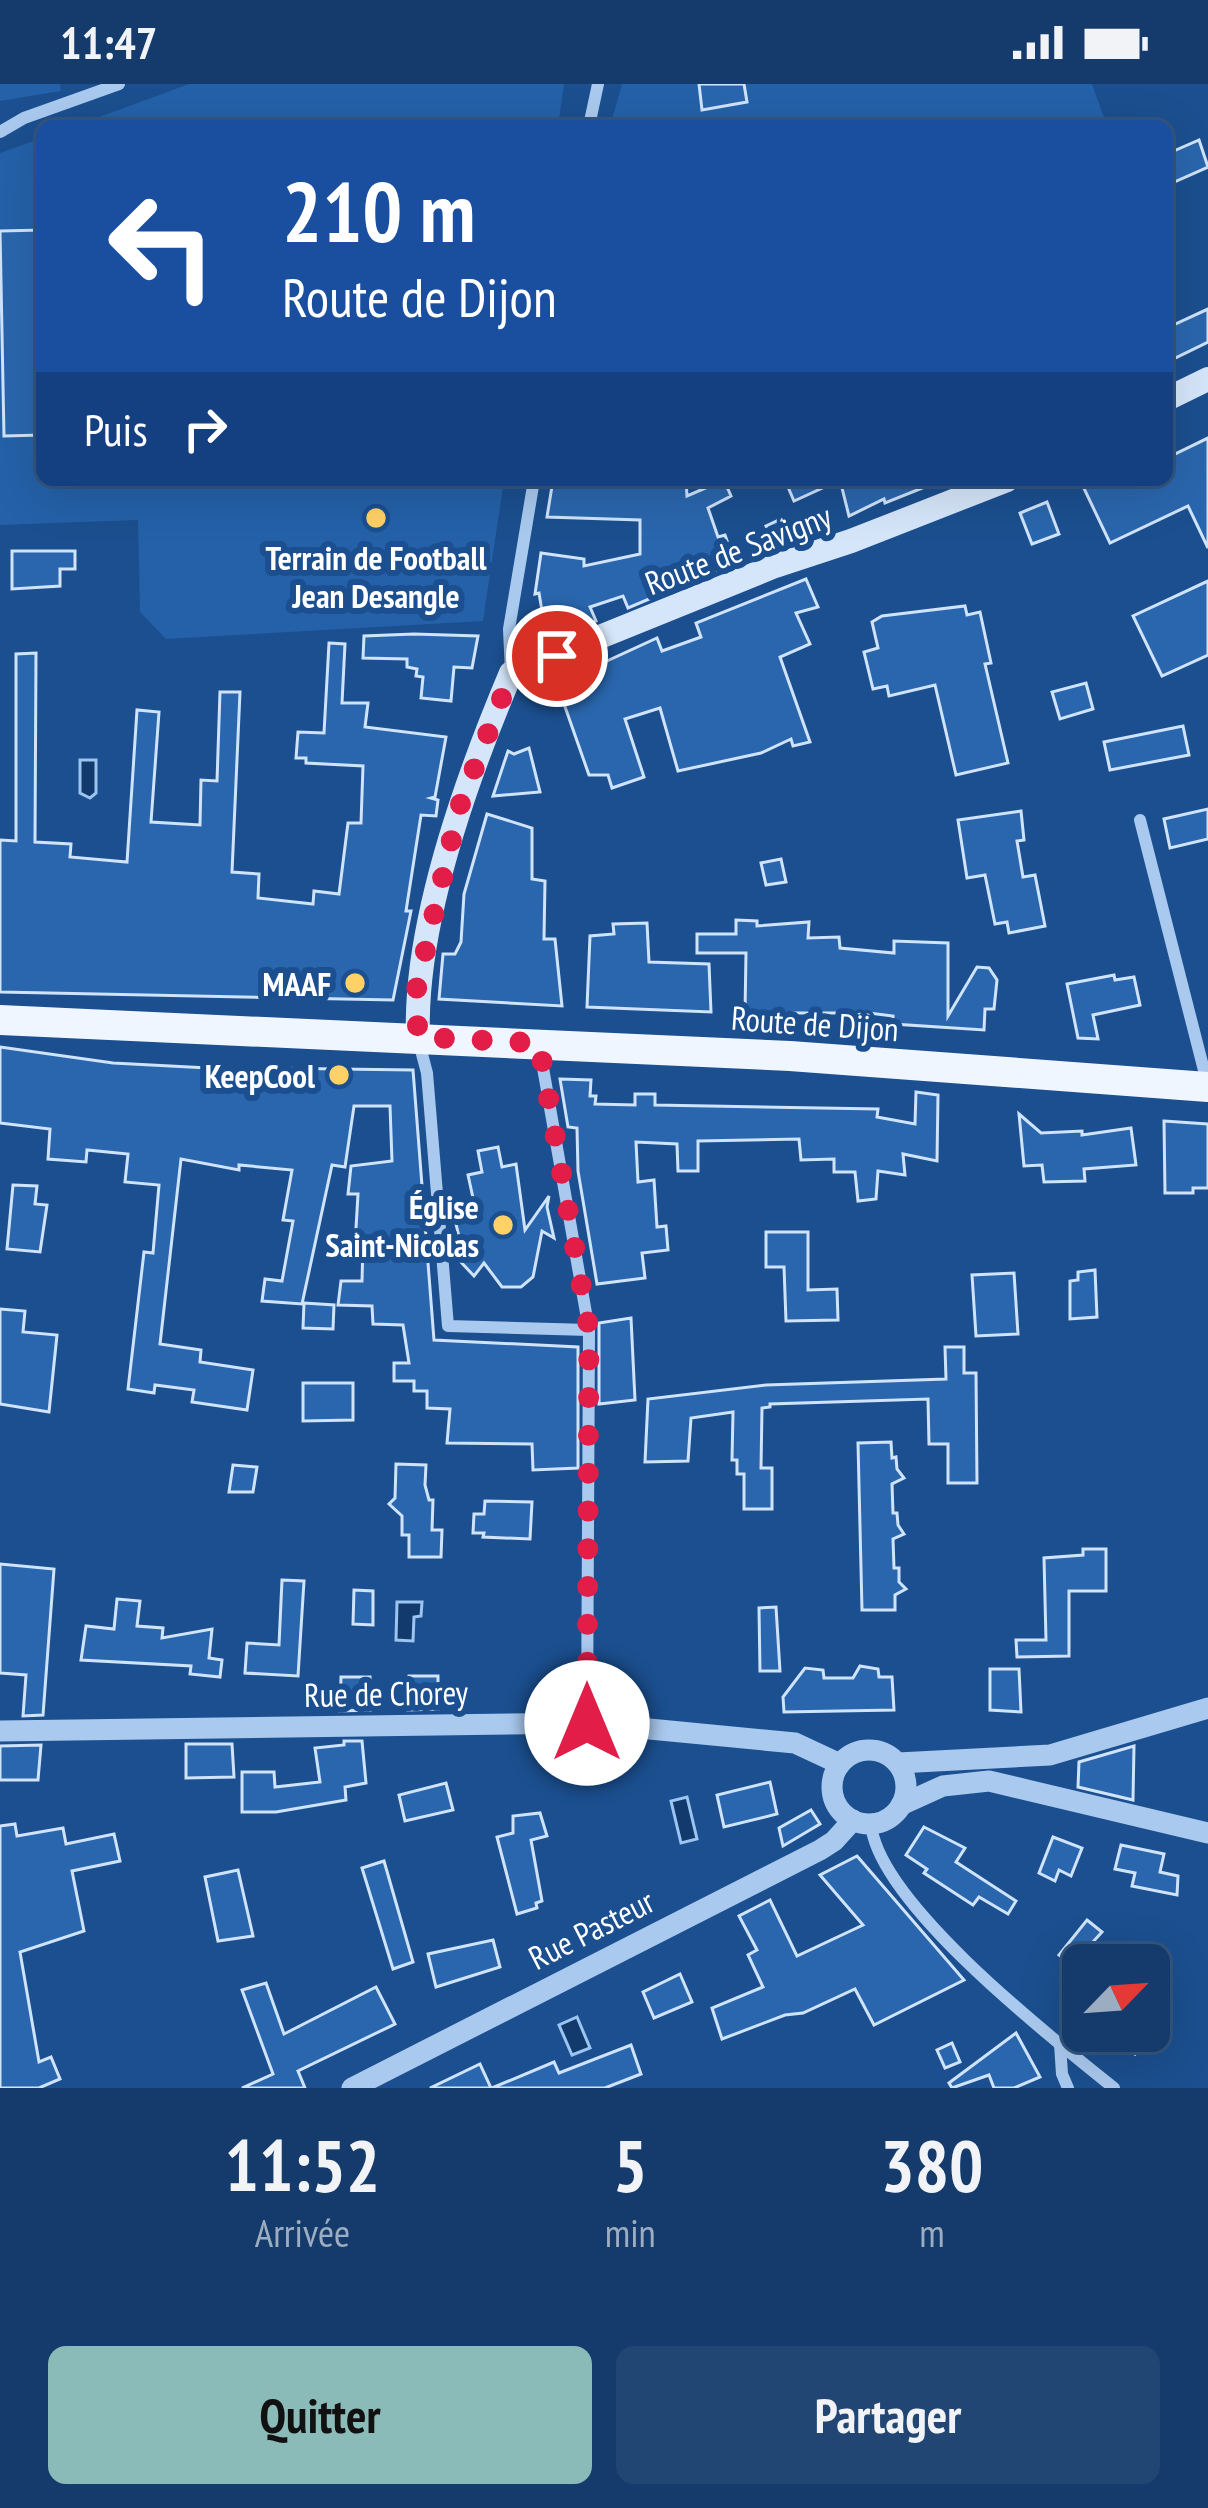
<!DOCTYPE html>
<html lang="fr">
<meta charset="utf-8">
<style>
body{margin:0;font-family:"PT Sans Narrow",sans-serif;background:#214673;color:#f1f3f6;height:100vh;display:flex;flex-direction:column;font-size:45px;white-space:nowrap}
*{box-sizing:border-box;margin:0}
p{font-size:39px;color:#9dadc1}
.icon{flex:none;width:66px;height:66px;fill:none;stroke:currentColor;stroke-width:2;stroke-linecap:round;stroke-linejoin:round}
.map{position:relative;height:2004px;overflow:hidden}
.side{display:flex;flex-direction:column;background:#143b6b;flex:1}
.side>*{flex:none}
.guide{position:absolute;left:36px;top:36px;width:1137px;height:366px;border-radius:18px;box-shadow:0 12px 48px #0002,0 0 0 3px #33557e;background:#1a4fa0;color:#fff;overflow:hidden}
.needle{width:78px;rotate:65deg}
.buttons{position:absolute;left:1062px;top:1860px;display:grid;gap:24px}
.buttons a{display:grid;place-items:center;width:108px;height:108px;border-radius:18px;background:#143b6b;box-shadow:0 12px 48px #0002,0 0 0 3px #33557e;font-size:60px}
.pin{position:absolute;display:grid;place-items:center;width:102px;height:102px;color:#fff;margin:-51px;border:6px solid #fff;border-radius:50%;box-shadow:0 3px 12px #0007}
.me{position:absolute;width:132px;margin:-66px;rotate:0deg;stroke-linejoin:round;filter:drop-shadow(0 0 9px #0008)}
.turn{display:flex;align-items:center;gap:42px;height:252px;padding:0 48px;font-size:54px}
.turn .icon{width:156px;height:156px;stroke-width:2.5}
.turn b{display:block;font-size:84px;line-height:102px}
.then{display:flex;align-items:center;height:114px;padding:0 48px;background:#0003;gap:24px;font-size:45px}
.eta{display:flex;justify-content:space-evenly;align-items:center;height:204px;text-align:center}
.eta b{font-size:72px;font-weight:800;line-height:84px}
.primary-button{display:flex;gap:24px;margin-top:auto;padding:24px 48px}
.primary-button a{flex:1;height:138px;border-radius:18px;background:#8bbbb9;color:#111;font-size:48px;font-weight:800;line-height:138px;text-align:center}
.primary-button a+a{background:#214673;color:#f1f3f6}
.status{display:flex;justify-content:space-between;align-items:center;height:84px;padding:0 60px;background:#143b6b;direction:ltr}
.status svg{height:33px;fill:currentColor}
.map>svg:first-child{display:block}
.green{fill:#2461a8}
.water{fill:#123a6d;stroke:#9cc4f0;stroke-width:3}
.building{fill:#2a66ad;stroke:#cfe3fa;stroke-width:3}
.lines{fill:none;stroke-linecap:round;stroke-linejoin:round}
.minor{stroke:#a9c9ee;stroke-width:12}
.tertiary{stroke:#a9c9ee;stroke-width:21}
.secondary{stroke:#d6e6fa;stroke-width:24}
.primary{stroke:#f0f6ff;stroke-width:30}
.route{stroke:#e11d48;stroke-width:21;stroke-dasharray:0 37.8}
.poi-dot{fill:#ffd166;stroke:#1b4f8f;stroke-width:4.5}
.labels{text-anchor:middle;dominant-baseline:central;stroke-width:12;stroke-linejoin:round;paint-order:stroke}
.street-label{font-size:33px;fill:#fff;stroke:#1b4f8f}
.poi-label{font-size:33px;font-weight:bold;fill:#fff;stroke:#1b4f8f;text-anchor:end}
</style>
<div class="status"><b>11:47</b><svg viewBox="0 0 49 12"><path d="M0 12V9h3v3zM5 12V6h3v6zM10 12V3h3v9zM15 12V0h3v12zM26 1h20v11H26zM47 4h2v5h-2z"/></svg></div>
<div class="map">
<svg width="1208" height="2004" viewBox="0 0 1208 2004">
<rect width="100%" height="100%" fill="#1b4f8f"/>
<g class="green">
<polygon points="0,0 60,0 61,7 0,17"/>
<polygon points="189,0 564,0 558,42 75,42"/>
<polygon points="622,0 1092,0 1107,42 610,42"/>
<polygon points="42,54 42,396 504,396 483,537 166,555 140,528 138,436 0,441 0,69"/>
</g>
<g class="water">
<polygon points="80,676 96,676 96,709 90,714 80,709"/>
<polygon points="397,1518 422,1518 421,1532 414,1533 413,1557 396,1556"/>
<polygon points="687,1713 697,1755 681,1759 671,1717"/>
<polygon points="577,1933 590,1964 572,1971 559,1941"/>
</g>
<g class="building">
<polygon points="699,0 744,0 747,18 702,26"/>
<polygon points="1199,56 1208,83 1172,99 1167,87 1167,70"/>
<polygon points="42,146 42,351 4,352 0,147"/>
<polygon points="1208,225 1208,258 1167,278 1167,244"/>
<polygon points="1208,354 1208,464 1188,422 1110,459 1080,396 1167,396 1167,374"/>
<polygon points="553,396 686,396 687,412 724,396 731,412 708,424 718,453 725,451 731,468 723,471 727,482 628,524 623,512 590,523 596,537 547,557 539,509 535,510 541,469 584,475 584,482 640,470 640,436 547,433"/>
<polygon points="785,396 840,396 794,417"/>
<polygon points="861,396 940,396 940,397 885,419 884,415 849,432 842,404"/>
<polygon points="1047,418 1059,450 1032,460 1020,429"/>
<polygon points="781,435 791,457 775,464 766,442"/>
<polygon points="12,467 75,467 75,485 60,485 60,502 12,505"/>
<polygon points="806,495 818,523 796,529 810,560 780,573 810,658 793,662 791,655 761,669 678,687 660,624 625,635 644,693 612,704 608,691 589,691 557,600 657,554 662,567 701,553 696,539"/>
<polygon points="1208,497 1208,571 1162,592 1133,532"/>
<polygon points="965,522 967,531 980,528 991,579 985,580 1008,679 956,691 935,601 889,612 887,602 873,605 864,568 878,564 872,538 882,532"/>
<polygon points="414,550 478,552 472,584 454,583 451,617 421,614 423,593 416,592 417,585 407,583 407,575 363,574 364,552"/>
<polygon points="329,559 345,560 342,619 368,619 365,643 446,653 435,713 431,714 438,716 436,732 421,731 406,827 411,827 393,916 0,908 0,756 16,757 16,570 36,569 35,758 71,760 70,773 127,778 137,626 159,628 151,738 200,741 201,696 217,697 220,608 240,608 232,788 259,790 258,814 313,820 314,807 339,810 348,739 361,739 363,682 306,679 306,674 296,674 298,648 324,649"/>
<polygon points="1086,599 1093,625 1060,635 1052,608"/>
<polygon points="1183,642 1189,671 1110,686 1104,658"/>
<polygon points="529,664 540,708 493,712 508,667 514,670"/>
<polygon points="1208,725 1208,755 1170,764 1164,735"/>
<polygon points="1021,727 1024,756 1017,757 1023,793 1035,791 1045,842 1009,849 1007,838 995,840 985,791 967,794 958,736"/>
<polygon points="487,730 532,744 532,795 545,797 544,855 555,855 562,922 439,915 443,870 455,870 461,858 464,810"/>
<polygon points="781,775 786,798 766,801 761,779"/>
<polygon points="736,836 757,837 757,842 809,838 808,854 839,853 840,864 894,869 894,857 948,859 948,932 977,883 989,884 997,896 994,925 985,925 984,946 893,940 893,932 869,929 745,929 746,869 697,869 697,850 736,850"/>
<polygon points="647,839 649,878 709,880 711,928 587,923 590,852 614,850 613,840"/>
<polygon points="1114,891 1115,896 1134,893 1140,921 1093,931 1098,955 1078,954 1067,900"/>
<polygon points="0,963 113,979 264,987 265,984 413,986 434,1256 578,1263 578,1384 533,1386 532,1360 447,1359 450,1325 427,1324 427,1307 414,1307 414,1297 394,1297 394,1279 409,1279 403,1241 373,1240 372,1222 338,1221 341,1197 362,1197 363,1160 355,1161 358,1110 348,1110 351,1082 392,1077 390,1022 354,1022 345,1083 332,1081 302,1220 262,1217 265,1195 282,1197 293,1137 283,1136 292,1086 239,1081 239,1086 181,1075 160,1260 201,1266 200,1278 253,1286 247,1326 192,1318 194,1306 155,1301 154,1309 128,1305 144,1168 153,1169 159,1101 125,1098 128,1070 87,1066 86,1078 48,1075 50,1045 0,1039"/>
<polygon points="560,995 591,996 590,1012 596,1012 595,1020 635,1021 635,1010 655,1010 655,1021 878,1025 877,1033 915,1040 916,1008 938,1011 937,1077 903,1070 905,1091 878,1087 876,1115 858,1117 855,1088 834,1088 834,1075 801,1076 799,1055 698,1057 698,1087 678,1087 677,1060 636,1058 638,1098 654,1096 657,1143 666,1142 668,1166 642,1169 645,1194 597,1200 578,1087 577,1044 568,1043"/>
<polygon points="1019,1030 1041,1049 1082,1047 1082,1051 1131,1044 1136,1081 1084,1085 1085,1097 1044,1098 1042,1081 1024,1082"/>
<polygon points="1164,1037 1208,1040 1208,1104 1193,1104 1193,1109 1165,1109"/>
<polygon points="498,1063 502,1083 516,1080 525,1146 549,1112 547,1123 554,1154 542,1147 533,1193 521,1203 502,1203 484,1179 474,1192 458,1175 463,1169 455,1136 475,1123 468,1091 482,1088 478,1067"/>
<polygon points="13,1101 37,1102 35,1120 47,1121 40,1168 7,1165"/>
<polygon points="766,1148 808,1148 808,1206 837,1205 838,1236 786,1237 784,1183 766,1183"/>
<polygon points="1095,1186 1097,1233 1070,1235 1070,1197 1078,1196 1078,1188"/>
<polygon points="1014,1189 1018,1250 976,1252 972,1191"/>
<polygon points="304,1219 334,1221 333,1245 303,1244"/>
<polygon points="0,1225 25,1227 23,1248 57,1251 49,1328 0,1320"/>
<polygon points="631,1234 635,1316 599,1320 599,1239"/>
<polygon points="945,1263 964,1263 964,1289 976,1289 977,1399 948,1399 948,1360 929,1360 928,1315 770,1320 770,1323 762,1324 761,1384 772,1384 772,1425 744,1425 744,1390 737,1390 737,1376 732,1376 733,1328 691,1334 688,1377 645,1378 648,1315 766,1301 946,1295"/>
<polygon points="303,1299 353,1299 353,1336 303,1337"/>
<polygon points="891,1358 892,1374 896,1373 897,1385 904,1394 892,1400 893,1429 897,1429 898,1441 904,1450 893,1455 894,1484 899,1484 899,1498 906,1505 895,1511 895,1526 862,1526 858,1359"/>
<polygon points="396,1380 426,1381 425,1401 429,1416 433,1416 432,1446 442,1446 441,1473 409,1473 409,1451 402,1451 402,1432 389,1420 395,1414"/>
<polygon points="233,1381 257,1383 253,1408 229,1408"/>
<polygon points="485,1417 532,1418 530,1455 483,1453 484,1449 473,1449 474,1430 484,1430"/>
<polygon points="1083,1465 1106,1465 1106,1507 1069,1507 1069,1572 1017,1573 1016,1556 1046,1556 1044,1474 1083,1471"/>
<polygon points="0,1480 54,1485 43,1631 23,1632 26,1591 0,1589"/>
<polygon points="282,1496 304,1497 298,1592 245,1589 247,1559 279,1561"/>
<polygon points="354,1506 373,1507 373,1541 353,1540"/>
<polygon points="117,1515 140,1517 137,1542 163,1544 162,1554 212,1545 209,1574 222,1576 220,1593 190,1590 191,1582 81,1576 86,1542 114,1545"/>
<polygon points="776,1523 780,1587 760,1587 759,1524"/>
<polygon points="860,1582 878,1585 879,1593 892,1593 894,1626 784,1628 783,1613 805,1584 823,1586 824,1594 853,1594"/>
<polygon points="990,1585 1019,1585 1021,1628 990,1626"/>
<polygon points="409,1592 438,1592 438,1625 408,1626"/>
<polygon points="341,1593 370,1593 370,1626 340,1627"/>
<polygon points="344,1657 362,1657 366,1699 345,1703 346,1716 276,1728 242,1728 242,1688 274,1688 275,1703 320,1698 315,1664 344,1661"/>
<polygon points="186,1660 232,1660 234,1693 186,1694"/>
<polygon points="41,1661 38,1696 0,1696 0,1662"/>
<polygon points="1134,1662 1133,1716 1078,1703 1079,1678"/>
<polygon points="770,1698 777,1730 724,1743 717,1711"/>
<polygon points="446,1699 453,1726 405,1737 399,1711"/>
<polygon points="811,1726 820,1740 783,1762 779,1744"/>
<polygon points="540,1729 547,1752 531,1756 542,1817 536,1819 537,1824 517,1830 497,1753 513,1749 513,1732"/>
<polygon points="15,1740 17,1752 63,1744 66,1760 114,1750 120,1777 72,1787 84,1847 20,1868 39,1978 51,1973 60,1995 39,2004 0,2004 0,1742"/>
<polygon points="924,1743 965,1764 956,1778 1016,1817 1008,1830 979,1813 973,1821 924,1789 927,1785 906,1771"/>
<polygon points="1053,1753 1082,1764 1071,1792 1059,1786 1055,1797 1039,1789"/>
<polygon points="1121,1761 1164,1770 1160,1788 1178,1792 1177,1811 1132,1802 1135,1789 1115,1785"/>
<polygon points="857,1772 964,1896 874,1941 855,1905 803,1929 785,1931 722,1955 712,1924 763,1903 748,1871 757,1866 739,1832 770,1816 797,1872 863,1841 820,1791"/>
<polygon points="384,1777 413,1878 393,1885 362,1784"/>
<polygon points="238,1786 253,1852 218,1857 205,1793"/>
<polygon points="1087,1836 1102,1848 1091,1860 1116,1881 1083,1881 1082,1889 1059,1871"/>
<polygon points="493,1856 500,1883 436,1903 428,1870"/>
<polygon points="680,1890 692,1918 654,1934 643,1908"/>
<polygon points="266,1899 284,1950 376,1903 395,1940 298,1987 305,2004 242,2004 273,1990 242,1906"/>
<polygon points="1108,1947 1154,1947 1135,1970"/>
<polygon points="1016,1949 1040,1993 1014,2004 994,2004 989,1991 952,2004 949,1999"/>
<polygon points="952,1959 960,1978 945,1984 937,1966"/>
<polygon points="631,1961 641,1990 605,2004 492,2004 554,1978 559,1989"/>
<polygon points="480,1980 491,2004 430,2004"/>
</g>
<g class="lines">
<g class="minor">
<polyline points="589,42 598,0"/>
<polyline points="0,48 24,34 119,0"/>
<polyline points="511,589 509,545 534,396"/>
<polyline points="1140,736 1208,1002"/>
<polyline points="418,955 427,989 448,1242 589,1246"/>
<polyline points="539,961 589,1246 587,1639"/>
<path d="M871,1739c5,78 182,216 243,265"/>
<polyline points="1060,1960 1062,1990 1068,2004"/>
</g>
<g class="tertiary">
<polyline points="0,1647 587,1639 795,1659 840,1680"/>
<circle cx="869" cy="1703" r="37"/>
<polyline points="898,1679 1050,1671 1208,1624"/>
<polyline points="901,1721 943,1702 989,1697 1208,1749"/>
<polyline points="352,2004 820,1766 834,1757 853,1736"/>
</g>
<g class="secondary">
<polyline points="1167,315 1208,295"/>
<path d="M418,953c-4,-112 49,-260 93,-364l264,-107 76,-25 156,-61"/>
</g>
<polyline class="primary" points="0,936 790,972 1208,1003"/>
</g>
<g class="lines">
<polyline class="route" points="557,572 511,590 459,724 416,907 418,953 539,959 589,1246 587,1639"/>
</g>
<g class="poi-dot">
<circle cx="376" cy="434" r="12"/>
<circle cx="355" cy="899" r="12"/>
<circle cx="339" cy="991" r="12"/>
<circle cx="503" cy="1141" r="12"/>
</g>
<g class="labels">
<g class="street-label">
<text transform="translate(738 465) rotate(-21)">Route de Savigny</text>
<text transform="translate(815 939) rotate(4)">Route de Dijon</text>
<text transform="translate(386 1609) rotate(-1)">Rue de Chorey</text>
<text transform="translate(591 1845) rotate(-27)">Rue Pasteur</text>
</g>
<g class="poi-label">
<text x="376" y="473" text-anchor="middle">Terrain de Football<tspan x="376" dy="38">Jean Desangle</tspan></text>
<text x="331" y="899">MAAF</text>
<text x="315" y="991">KeepCool</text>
<text x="479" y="1122">Église<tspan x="479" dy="38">Saint-Nicolas</tspan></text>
</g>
</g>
</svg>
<div class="buttons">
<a><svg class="needle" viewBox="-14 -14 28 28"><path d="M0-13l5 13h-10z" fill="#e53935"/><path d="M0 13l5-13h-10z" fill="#9dadc1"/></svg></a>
</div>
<div class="pin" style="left:557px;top:572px;background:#d93025"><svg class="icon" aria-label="arrive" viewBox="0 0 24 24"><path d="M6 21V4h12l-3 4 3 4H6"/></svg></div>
<svg class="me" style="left:587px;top:1639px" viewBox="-20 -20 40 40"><circle r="19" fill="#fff"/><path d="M0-13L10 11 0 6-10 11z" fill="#e11d48"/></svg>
<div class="guide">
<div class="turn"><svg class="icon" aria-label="left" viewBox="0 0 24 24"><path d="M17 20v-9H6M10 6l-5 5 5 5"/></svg><div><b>210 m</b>Route de Dijon</div></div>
<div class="then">Puis<svg class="icon" aria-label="right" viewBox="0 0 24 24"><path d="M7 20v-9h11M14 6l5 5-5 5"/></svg></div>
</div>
</div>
<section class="side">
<div class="eta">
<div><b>11:52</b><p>Arrivée</p></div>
<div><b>5</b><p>min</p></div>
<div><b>380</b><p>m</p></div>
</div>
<div class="primary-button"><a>Quitter</a><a>Partager</a></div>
</section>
